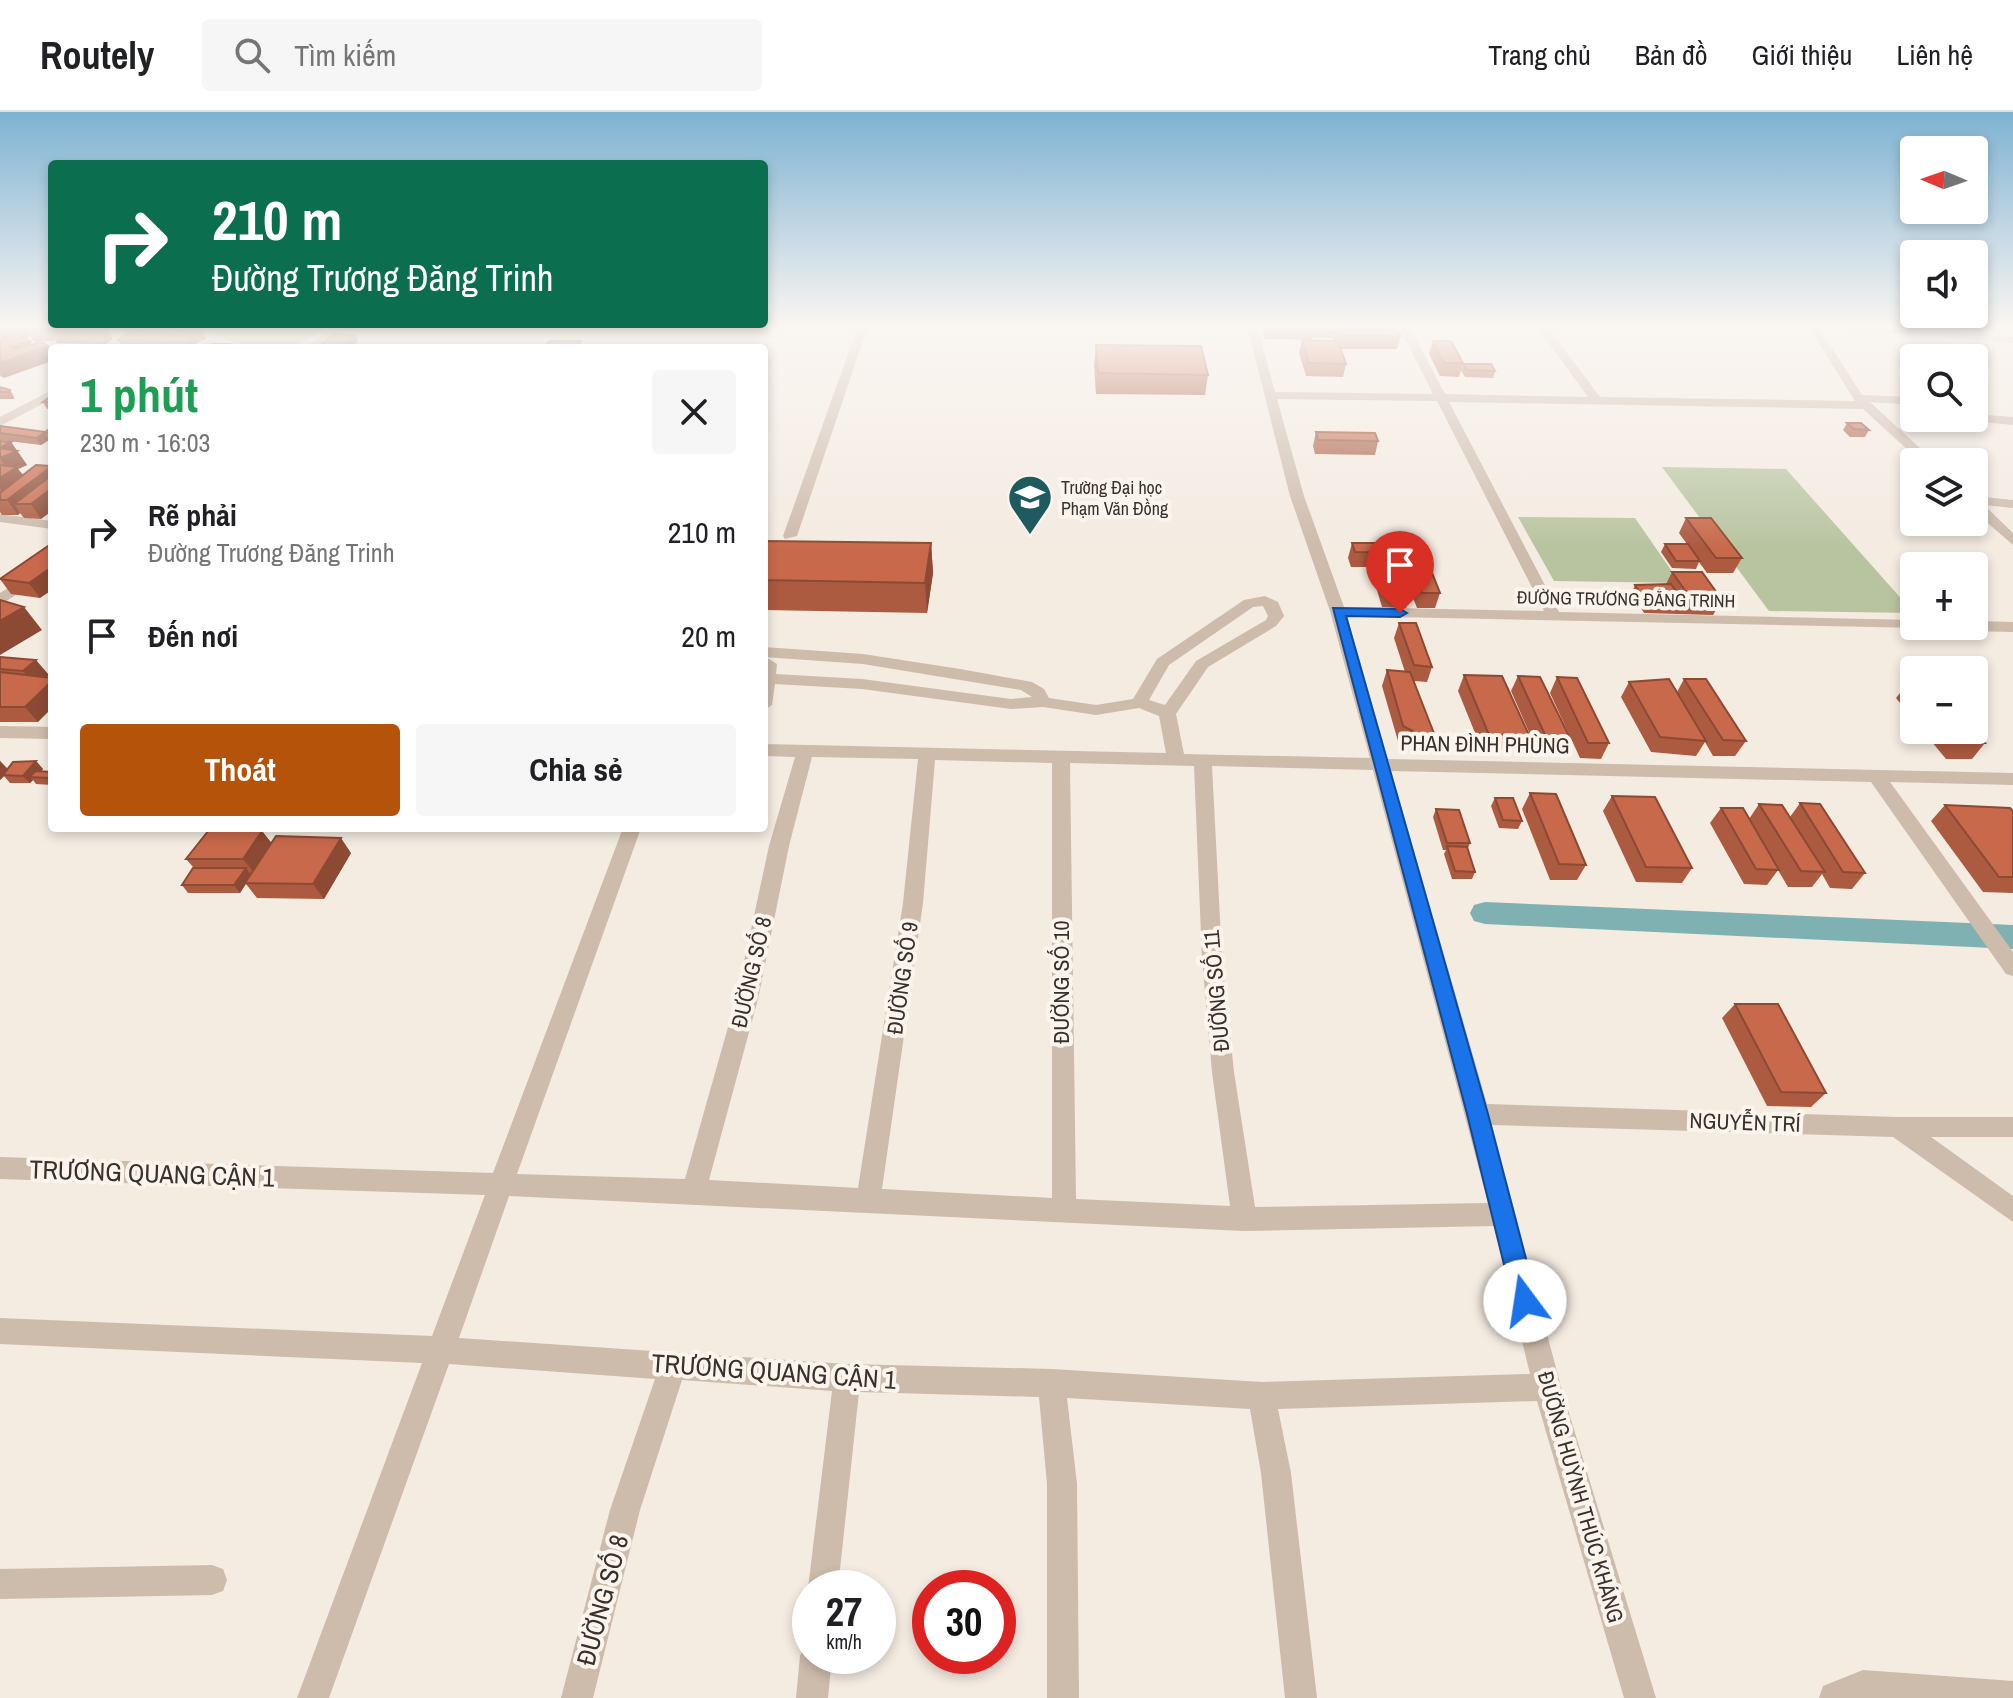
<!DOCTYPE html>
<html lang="vi">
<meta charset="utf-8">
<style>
body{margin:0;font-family:"Archivo Narrow",sans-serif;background:#f6f6f6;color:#202124;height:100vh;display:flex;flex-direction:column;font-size:30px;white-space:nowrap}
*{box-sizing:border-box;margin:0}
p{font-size:26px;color:#757577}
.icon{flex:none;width:44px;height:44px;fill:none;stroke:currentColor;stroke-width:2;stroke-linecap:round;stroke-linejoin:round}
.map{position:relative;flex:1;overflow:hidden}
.side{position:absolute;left:48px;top:232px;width:720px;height:488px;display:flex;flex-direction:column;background:#fff;border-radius:8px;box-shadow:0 4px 12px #0003}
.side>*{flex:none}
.banner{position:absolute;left:48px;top:48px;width:720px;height:168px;border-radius:8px;box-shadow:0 4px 12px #0003;background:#0b6e4f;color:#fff;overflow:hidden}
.needle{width:52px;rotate:272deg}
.tools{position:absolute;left:1900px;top:24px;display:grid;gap:16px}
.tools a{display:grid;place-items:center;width:88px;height:88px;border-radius:8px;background:#fff;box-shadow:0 4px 12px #0003;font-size:40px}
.speed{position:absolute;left:792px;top:1458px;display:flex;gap:16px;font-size:40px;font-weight:700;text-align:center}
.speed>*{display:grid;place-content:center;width:104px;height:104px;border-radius:50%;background:#fff;box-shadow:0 4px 12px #0003;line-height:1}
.speed small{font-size:20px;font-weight:400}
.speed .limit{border:12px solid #d22;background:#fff;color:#111}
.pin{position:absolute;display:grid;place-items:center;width:68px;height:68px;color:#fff;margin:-82px -34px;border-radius:50% 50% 50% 0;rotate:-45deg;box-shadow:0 0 8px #0007}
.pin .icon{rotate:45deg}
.me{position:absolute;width:88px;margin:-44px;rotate:346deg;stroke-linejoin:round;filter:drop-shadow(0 0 6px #0008)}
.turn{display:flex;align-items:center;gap:28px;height:168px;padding:0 32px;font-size:36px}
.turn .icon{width:104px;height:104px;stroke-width:2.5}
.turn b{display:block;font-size:56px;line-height:68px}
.round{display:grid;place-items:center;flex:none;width:84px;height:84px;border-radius:8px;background:#f6f6f6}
.head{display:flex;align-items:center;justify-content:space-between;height:136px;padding:0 32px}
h1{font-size:48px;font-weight:700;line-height:60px;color:#1e9e55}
.primary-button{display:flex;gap:16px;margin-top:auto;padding:16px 32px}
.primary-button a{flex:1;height:92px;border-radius:8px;background:#b45309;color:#fff;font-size:32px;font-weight:700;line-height:92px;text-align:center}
.primary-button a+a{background:#f6f6f6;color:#202124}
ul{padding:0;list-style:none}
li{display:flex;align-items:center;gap:24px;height:104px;padding:0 32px}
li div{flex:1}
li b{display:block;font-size:30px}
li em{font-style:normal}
header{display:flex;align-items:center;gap:48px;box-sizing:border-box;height:112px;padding:0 40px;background:#fff;border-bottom:2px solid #e0e0e0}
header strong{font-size:38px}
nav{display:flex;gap:44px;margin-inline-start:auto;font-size:28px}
.search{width:560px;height:72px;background:#f6f6f6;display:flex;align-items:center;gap:20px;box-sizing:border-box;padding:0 28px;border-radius:8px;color:#757577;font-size:30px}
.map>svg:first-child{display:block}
.green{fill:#b8c4a0}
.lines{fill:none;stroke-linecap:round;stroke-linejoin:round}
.canal{fill:#7fb0b2;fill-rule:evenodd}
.minor{fill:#cdbbac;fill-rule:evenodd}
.wall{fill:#ac5a40}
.shaded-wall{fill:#8c4a34}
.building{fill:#c8694b;stroke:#8c4a34;stroke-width:2}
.route{fill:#1a73e8;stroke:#114b97;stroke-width:2}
.labels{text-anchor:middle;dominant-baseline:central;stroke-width:8;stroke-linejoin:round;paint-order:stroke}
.far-poi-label{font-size:18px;fill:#3b302b;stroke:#fbf5ee;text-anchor:start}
.far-street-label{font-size:18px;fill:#3b302b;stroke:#fbf5ee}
.street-label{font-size:22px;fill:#3b302b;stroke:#fbf5ee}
.near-street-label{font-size:26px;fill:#3b302b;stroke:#fbf5ee}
</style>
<header>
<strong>Routely</strong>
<div class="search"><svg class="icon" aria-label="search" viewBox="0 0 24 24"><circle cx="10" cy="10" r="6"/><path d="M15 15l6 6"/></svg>Tìm kiếm</div>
<nav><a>Trang chủ</a><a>Bản đồ</a><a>Giới thiệu</a><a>Liên hệ</a></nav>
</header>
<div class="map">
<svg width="2013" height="1586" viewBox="0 0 2013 1586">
<rect width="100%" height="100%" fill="#f4ebe1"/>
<g class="green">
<polygon points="182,214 330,214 292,236 252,236"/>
<polygon points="1662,355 1786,357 1914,501 1769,499"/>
<polygon points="1518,405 1635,406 1680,471 1554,469"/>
</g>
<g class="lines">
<polygon class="canal" points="1485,790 2013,813 2013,837 1485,812 1474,809 1470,801 1474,793"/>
<g class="minor">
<polygon points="334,214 346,214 317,236 304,236"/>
<polygon points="858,214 868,214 797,424 785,427 783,424"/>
<path d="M1247,214h10l18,66 158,2 -34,-68h10l36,68 143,3 -52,-71h11l53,71 255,4 -47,-75h10l44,69 52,2v8l-44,-3 65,60h-14l-58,-53 -414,-7 110,210 355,8v6h7l-2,2 -572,-12 41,143 625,14v12l-123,-3 123,170v24l-7,-2 -135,-192 -480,-11 96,333 410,13h116v20h-82l82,59v26l-120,-85 -401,-12 69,262 95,311h-32l-87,-297 -259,8 13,64 26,225h-32l-24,-225 -11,-64 -183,-11 10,86 2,214h-32v-214l-8,-87 -180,-5 -21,196h-28v6l-2,-6 24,-197 -150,-11 -42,130 -47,188h-32l49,-188 45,-131 -206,-15 -120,334h-32l125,-335 -422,-19v-26l432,18 53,-141 -485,-16v-22l493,16 130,-345h18l-124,346 168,5 51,-180 33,-153 26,-89 -31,-1v-12l402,9 -7,-37 -20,-8 -43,7 -53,-8 -32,2 -149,-20 -87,-5 -3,21 -8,5v-50l5,-1 8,5 -1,10 86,5 149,20 21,-2 -11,-7 -158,-26 -99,-7v-10l99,7 97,15 72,13 12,7 5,9 47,7 37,-6 24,-40 87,-59 21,-4 13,6 6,14 -8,10 -68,41 -32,47 8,40 186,4 -40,-147 -40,-115zM1277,287l160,2 107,210 -200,-4 -40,-111zM1263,494l5,10 -2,4 -70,41 -31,44 -16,-5 20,-35 84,-58zM812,645l106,2 -15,144 -45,285 -149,-8 49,-181 31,-153zM935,648l117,3v435l-170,-9 41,-286zM1070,651l124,3 8,192 10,114 18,134 -154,-7zM1212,654l161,4 115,433 -233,4 -21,-135 -12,-114zM509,1084l735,35 250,-5 36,148 -268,8 -210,-13 -205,-5 -388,-26z"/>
<polygon points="1836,214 1882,214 2013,225 2013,231 1841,217"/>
<polygon points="52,278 52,287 0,314 0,305"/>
<polygon points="1974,302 2013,305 2013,313 1970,309 1968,306 1974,306"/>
<polygon points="1974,384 2013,388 2013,396 1984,393 2013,421 2013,433 1974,399"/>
<polygon points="0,402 52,409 52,417 0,410"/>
<polygon points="52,449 52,460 0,493 0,481"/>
<polygon points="1974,509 2013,510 2013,520 1968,519 1960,514 1974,514"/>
<polygon points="0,614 52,615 52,627 0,626"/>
<polygon points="212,1453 223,1457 227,1468 223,1479 212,1483 0,1487 0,1457"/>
<polygon points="810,1530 810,1544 832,1544 828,1586 796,1586 800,1544 805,1533"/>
<polygon points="1863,1558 2013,1569 2013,1586 1819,1586 1823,1574"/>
</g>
</g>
<g class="wall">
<polygon points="1,214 199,214 206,227 196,231 199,236 115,236 122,234 118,228 126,223 123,218 124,217 108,217 113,227 105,232 57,231 55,227 53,229 34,230 30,223 26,227 32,232 4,266 0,264"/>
<polygon points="1264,214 1336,214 1336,216 1401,224 1397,237 1341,237 1346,252 1343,265 1306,264 1299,241 1302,228 1333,229 1333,226 1315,226 1314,223 1312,228 1265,227 1263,221"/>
<polygon points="355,223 358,229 350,236 323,236 321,233"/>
<polygon points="1433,229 1463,251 1459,265 1440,264 1429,242"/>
<polygon points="1096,233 1208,263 1205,283 1096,282 1094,253"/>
<polygon points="1463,252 1495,259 1493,266 1465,265 1461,258"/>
<polygon points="0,275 10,278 14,285 14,287 0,287"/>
<polygon points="52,284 52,297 47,297 43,290"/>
<polygon points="1847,311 1869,318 1865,325 1850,325 1843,318"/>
<polygon points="0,314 46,320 52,315 52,333 49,328 41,333 0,328"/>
<polygon points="1316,320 1378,329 1375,343 1315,342 1313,334"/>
<polygon points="0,329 11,330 27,353 18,357 23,363 41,407 24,406 20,401 18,403 2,403 0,400"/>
<polygon points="1686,406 1742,446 1733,461 1707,461 1699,450 1696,457 1672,456 1661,440 1665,432 1687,432 1679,421"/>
<polygon points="764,429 931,431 933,461 927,501 764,498"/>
<polygon points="1352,431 1421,441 1421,443 1440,481 1435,496 1417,496 1406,468 1411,481 1406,496 1382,495 1371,458 1371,455 1351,455 1348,446"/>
<polygon points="52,435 40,486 11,482 0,467"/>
<polygon points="1672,460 1722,488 1713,503 1644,501 1632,481 1635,473 1666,472"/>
<polygon points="1399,511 1432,555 1427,570 1414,569 1435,624 1429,639 1416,640 1398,629 1382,574 1387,558 1405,560 1394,526"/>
<polygon points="0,545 49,563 46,565 38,610 0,610"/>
<polygon points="1464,563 1529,623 1521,638 1482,638 1458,579"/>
<polygon points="1518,564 1571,628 1563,643 1539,643 1511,579"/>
<polygon points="1557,565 1609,631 1601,647 1580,646 1550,581"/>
<polygon points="1684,567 1746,629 1735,644 1713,644 1705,630 1696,644 1651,640 1621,585 1629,570 1677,580"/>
<polygon points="1908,571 1914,571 1914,608 1896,586"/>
<polygon points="1922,618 1974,618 1985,631 1972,647 1946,647"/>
<polygon points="0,649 8,657 36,649 43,657 41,659 52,660 52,673 36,672 33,668 30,671 10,671 4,664 0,668"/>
<polygon points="1530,681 1586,753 1577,768 1550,768 1522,697"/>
<polygon points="1612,684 1692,756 1682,771 1636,770 1603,699"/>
<polygon points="1495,686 1522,709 1518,717 1499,716 1491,694"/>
<polygon points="1800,691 1865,761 1852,777 1830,776 1822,762 1812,775 1788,775 1778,758 1767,773 1744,772 1710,711 1721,696 1749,707 1759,692 1790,705"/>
<polygon points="1945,693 2013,699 2013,781 1983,780 1931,709"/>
<polygon points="1436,697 1470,731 1468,736 1475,760 1472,767 1452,767 1444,742 1446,738 1443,738 1433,705"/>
<polygon points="262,719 271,731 351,741 324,787 257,786 246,772 240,781 188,781 182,773 194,756 186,747"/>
<polygon points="1735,892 1826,981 1811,995 1767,994 1722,906"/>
</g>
<g class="shaded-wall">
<polygon points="16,214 29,214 12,221 14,225 7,230 2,224"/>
<polygon points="47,214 71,214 49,218 55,227 53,229 45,216"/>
<polygon points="104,214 106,214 113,227 105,232 97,219"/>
<polygon points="197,214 199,214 206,227 196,231 199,236 191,236 183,220"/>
<polygon points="165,215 173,228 163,228 158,220"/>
<polygon points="26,217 30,223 25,228 21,221"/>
<polygon points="355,223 358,229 350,236 343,236 342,233"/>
<polygon points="30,229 36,238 48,234 52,239 52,249 4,266 0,259 0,251 11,235"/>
<polygon points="44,321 49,328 41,333 36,326"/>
<polygon points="11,330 27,353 18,357 28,369 6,383 0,376 0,366 10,360 0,346 0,336"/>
<polygon points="52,354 52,399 41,407 31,392 14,392 20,401 18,403 7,388"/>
<polygon points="931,431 933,461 927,501 925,471"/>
<polygon points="52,455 52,478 40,486 29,471"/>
<polygon points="24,495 42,518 0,543 0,509"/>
<polygon points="36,548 49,563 36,575 23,559"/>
<polygon points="52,569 52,596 38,610 25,595"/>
<polygon points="0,649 9,659 0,668"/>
<polygon points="36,649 43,657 36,665 29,665 33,668 30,671 23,664"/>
<polygon points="262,719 274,734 255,762 243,747"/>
<polygon points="341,726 351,741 324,787 313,772"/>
<polygon points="246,756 251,763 240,781 234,773"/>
</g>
<g class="building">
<polygon points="1,214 16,214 2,224 0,224"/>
<polygon points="21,214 29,214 21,221 12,221"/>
<polygon points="29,214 47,214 45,216 26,216"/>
<polygon points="55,214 104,214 97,219 49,218"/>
<polygon points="129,214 197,214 183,220 165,215 158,220 123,218"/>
<polygon points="1314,214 1336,214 1336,216 1334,220 1316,219"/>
<polygon points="1335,216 1397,217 1401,224 1338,223"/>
<polygon points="15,222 30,229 11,235 14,237 41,230 48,234 0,251 0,228"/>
<polygon points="333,222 355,223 342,233 321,233"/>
<polygon points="125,223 193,224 187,229 118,228"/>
<polygon points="1302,228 1338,229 1346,252 1309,251"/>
<polygon points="549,229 581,229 576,236 543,236"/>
<polygon points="1433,229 1451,229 1463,251 1444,251"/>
<polygon points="212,232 230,232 225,236 207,236"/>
<polygon points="1096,233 1201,234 1208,263 1098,261"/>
<polygon points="118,234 165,235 115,236"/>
<polygon points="1463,252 1491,252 1495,259 1467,258"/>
<polygon points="0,275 10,278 9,280 0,280"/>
<polygon points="51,284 52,284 52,290 43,290"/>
<polygon points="1847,311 1861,311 1869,318 1854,317"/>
<polygon points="0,314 46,320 36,326 0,321"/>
<polygon points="52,315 52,321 44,321"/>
<polygon points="1316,320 1375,321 1378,329 1318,328"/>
<polygon points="0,329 11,330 0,336"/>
<polygon points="0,336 17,339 0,346"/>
<polygon points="0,353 17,355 0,366"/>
<polygon points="36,353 52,354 7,388 0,388 0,381"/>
<polygon points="52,363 52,376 31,392 14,392"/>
<polygon points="1686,406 1711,406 1742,446 1716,446"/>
<polygon points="764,429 931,431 925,471 764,468"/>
<polygon points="1352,431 1417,431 1421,441 1355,440"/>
<polygon points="1665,432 1688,432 1700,449 1676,449"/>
<polygon points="48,434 52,435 51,446 52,446 52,455 29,471 0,467"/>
<polygon points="1375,443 1398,443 1411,481 1386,480"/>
<polygon points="1407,443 1425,443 1440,481 1422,481"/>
<polygon points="1672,460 1702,460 1722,488 1692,488"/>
<polygon points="1671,472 1687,495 1648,494 1635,473"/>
<polygon points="0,488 24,495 0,509"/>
<polygon points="1399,511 1416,511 1432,555 1414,553"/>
<polygon points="0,545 36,548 23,559 0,557"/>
<polygon points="1387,558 1410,560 1435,624 1422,624 1403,614"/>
<polygon points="0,560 52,566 52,569 25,595 0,595"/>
<polygon points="1464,563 1502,564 1529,623 1489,623"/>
<polygon points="1518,564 1540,565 1571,628 1547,627"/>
<polygon points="1557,565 1577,566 1609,631 1588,631"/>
<polygon points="1669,567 1706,629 1660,625 1629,570"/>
<polygon points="1684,567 1706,567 1746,629 1723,628"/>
<polygon points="1908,571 1914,571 1914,578"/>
<polygon points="1948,618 1974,618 1985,631 1959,631"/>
<polygon points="36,649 23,664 3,663 13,650"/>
<polygon points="36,659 52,660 52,662 48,666 29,665"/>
<polygon points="1530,681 1556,682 1586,753 1559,752"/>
<polygon points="1612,684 1655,685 1692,756 1646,755"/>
<polygon points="1495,686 1513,686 1522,709 1503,708"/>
<polygon points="1800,691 1820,692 1865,761 1843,760"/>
<polygon points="1759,692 1782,693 1825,760 1801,759"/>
<polygon points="1945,693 2010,696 2013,699 2013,765 1999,765"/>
<polygon points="1721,696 1743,696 1779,758 1756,757"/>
<polygon points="1436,697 1459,698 1470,731 1447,731"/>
<polygon points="209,718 262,719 243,747 186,747"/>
<polygon points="276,724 341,726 313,772 245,771"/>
<polygon points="1447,734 1467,735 1475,760 1455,759"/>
<polygon points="193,756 246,756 234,773 182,773"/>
<polygon points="1735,892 1778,892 1826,981 1781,980"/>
</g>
<linearGradient id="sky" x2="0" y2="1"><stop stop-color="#7eb2d2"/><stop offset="0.49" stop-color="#faf6f2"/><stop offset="1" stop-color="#faf6f2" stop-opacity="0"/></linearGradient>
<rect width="2013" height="436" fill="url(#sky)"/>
<polygon class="route" points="1333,496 1400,497 1407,501 1400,505 1346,504 1488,1002 1537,1189 1533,1197 1525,1200 1516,1197 1513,1189 1467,1002"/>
<defs>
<g id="university-pin" transform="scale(2.3)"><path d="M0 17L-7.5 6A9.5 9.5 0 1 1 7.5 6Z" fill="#1f5a5e" stroke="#fbf5ee"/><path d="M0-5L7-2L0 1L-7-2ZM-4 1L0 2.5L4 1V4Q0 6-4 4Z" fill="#fff"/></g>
</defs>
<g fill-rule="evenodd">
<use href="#university-pin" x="1030" y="385"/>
</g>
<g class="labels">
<g class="far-poi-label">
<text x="1061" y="375">Trường Đại học<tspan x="1061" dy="21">Phạm Văn Đồng</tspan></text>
</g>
<g class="far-street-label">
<text transform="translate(1626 487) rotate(1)">ĐƯỜNG TRƯƠNG ĐĂNG TRINH</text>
</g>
<g class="street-label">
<text transform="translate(1485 632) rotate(1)">PHAN ĐÌNH PHÙNG</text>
<text transform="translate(751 860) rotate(-77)">ĐƯỜNG SỐ 8</text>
<text transform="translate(902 866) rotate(-82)">ĐƯỜNG SỐ 9</text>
<text transform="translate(1061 870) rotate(-90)">ĐƯỜNG SỐ 10</text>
<text transform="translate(1216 879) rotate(-95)">ĐƯỜNG SỐ 11</text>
<text transform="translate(1745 1010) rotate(2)">NGUYỄN TRÍ</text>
<text transform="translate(1581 1385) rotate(74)">ĐƯỜNG HUỲNH THÚC KHÁNG</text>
</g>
<g class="near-street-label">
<text transform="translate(152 1061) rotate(2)">TRƯƠNG QUANG CẬN 1</text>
<text transform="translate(774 1259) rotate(4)">TRƯƠNG QUANG CẬN 1</text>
<text transform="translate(602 1488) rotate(-75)">ĐƯỜNG SỐ 8</text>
</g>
</g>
</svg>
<div class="tools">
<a><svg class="needle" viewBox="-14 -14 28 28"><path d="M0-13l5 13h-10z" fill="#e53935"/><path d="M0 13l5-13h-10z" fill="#757577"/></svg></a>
<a><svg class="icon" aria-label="sound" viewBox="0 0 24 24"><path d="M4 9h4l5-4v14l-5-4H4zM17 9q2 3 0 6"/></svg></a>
<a><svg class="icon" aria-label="search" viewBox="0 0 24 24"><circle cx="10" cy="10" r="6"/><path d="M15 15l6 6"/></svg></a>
<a><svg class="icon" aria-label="layers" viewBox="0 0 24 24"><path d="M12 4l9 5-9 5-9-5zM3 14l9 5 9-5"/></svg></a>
<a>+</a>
<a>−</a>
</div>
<div class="speed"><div>27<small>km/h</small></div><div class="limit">30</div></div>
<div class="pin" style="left:1400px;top:501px;background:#d93025"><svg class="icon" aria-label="arrive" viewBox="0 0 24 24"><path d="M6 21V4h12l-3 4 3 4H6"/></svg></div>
<svg class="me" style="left:1525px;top:1189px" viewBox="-20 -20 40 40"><circle r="19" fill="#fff"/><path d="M0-13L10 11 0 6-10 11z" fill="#1a73e8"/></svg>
<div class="banner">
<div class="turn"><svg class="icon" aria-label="right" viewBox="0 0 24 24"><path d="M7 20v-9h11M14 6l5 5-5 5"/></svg><div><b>210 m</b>Đường Trương Đăng Trinh</div></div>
</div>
<section class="side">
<div class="head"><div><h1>1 phút</h1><p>230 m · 16:03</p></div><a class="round"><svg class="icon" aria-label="close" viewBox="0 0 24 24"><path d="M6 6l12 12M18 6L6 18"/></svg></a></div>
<ul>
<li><svg class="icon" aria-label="right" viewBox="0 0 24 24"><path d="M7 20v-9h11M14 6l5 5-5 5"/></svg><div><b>Rẽ phải</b><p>Đường Trương Đăng Trinh</p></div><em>210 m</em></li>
<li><svg class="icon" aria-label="arrive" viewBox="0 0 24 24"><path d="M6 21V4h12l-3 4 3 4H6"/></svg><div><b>Đến nơi</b></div><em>20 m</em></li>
</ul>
<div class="primary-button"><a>Thoát</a><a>Chia sẻ</a></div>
</section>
</div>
